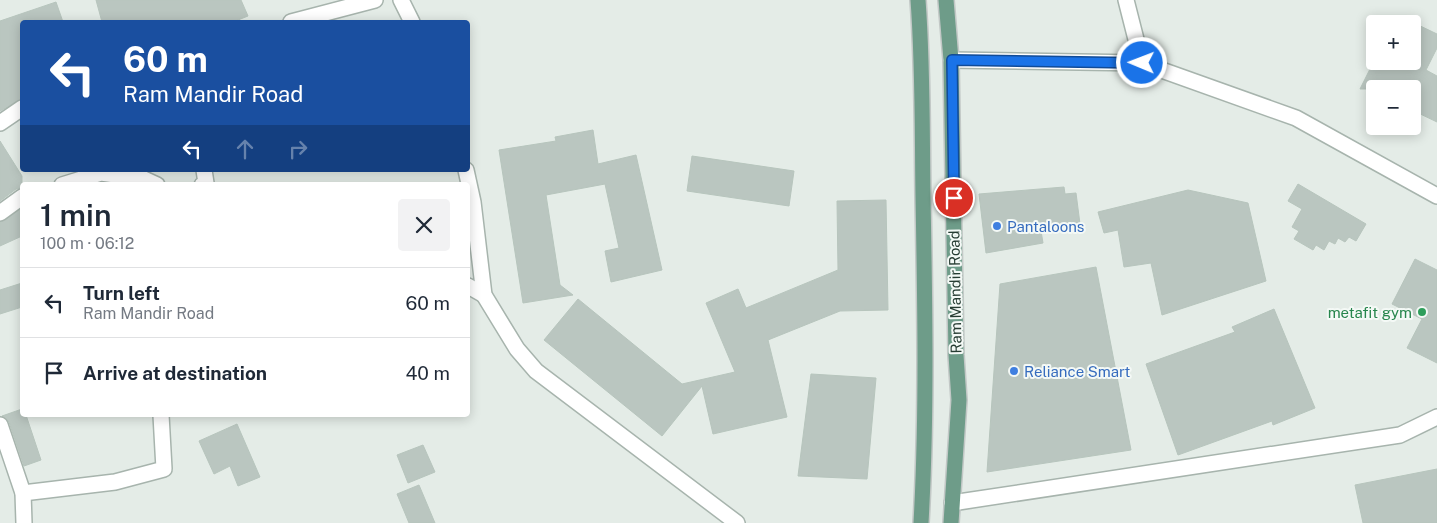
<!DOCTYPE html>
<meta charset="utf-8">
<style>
body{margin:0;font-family:"Public Sans",sans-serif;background:#f2f2f3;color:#1f2937;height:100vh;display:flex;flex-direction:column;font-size:19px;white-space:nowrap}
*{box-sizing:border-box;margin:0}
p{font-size:16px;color:#747a83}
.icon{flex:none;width:28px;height:28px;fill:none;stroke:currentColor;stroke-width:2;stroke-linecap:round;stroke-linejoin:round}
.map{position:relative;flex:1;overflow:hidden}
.panel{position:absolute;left:20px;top:182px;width:450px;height:235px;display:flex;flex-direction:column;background:#fff;border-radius:5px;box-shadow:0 2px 12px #0003}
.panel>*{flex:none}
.hud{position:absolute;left:20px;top:20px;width:450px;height:152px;border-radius:5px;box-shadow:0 2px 12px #0003;background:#1a4fa0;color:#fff;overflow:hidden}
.tools{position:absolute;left:1366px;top:15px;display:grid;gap:10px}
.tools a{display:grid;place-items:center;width:55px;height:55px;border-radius:5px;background:#fff;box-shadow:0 2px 12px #0003;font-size:25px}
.pin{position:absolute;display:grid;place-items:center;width:42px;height:42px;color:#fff;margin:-21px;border:2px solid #fff;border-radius:50%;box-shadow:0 1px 5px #0007}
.me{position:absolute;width:55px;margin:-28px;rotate:271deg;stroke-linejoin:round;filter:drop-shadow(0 0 4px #0008)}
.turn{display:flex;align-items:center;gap:18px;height:105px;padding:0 20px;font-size:22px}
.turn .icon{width:65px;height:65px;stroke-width:2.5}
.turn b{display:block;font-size:35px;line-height:42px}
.lanes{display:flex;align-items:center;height:48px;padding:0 20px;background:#0003;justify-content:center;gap:25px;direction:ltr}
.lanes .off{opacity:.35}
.round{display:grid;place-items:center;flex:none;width:52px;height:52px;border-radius:5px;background:#f2f2f3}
.headline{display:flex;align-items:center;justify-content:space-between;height:85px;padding:0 20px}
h1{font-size:30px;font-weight:600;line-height:38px}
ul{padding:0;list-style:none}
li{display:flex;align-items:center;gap:15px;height:70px;padding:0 20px;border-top:1px solid #e0e1e3}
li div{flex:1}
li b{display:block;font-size:19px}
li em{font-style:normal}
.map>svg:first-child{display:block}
.building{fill:#bac6c0;stroke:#b7c5bd}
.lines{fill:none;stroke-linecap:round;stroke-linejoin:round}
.minor-casing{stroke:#a7b4ad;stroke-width:18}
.major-casing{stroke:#c2c8c6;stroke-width:18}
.minor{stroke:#fff;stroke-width:15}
.major{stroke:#6e9c89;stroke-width:15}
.route-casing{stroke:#114b97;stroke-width:12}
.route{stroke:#1a73e8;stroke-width:9}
.shop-dot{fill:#3f7fe0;stroke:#f4f9f6;stroke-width:2}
.leisure-dot{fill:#2e9e5b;stroke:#f4f9f6;stroke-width:2}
.labels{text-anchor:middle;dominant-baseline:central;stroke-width:4;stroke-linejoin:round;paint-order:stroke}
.shop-label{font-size:15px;fill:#366cbe;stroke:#f4f9f6;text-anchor:start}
.street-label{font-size:15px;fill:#263c32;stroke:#f4f9f6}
.leisure-label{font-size:15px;fill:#27864d;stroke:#f4f9f6;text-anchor:end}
</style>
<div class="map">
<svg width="1437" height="523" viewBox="0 0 1437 523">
<rect width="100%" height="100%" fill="#e4ece7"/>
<g class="building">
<polygon points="96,0 241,0 248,16 233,22 102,22"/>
<polygon points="56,2 63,22 22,22 22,99 0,111 0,21"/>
<polygon points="1412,22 1437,34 1437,48 1426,70 1437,76 1437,122 1412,110 1412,89 1360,89 1374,61 1412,61"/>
<polygon points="593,130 598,164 636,155 662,270 611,282 605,251 619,248 605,184 546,195 560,285 573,295 523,303 499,150 556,141 555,137"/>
<polygon points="0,141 22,176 22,188 16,189 0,201"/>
<polygon points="692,156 794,171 789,206 687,191"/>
<polygon points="1298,184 1366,224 1356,241 1349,237 1345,242 1338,238 1335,244 1329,241 1324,250 1316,245 1313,250 1294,239 1299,231 1292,227 1302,209 1288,201"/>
<polygon points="1064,187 1065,194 1076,193 1080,224 1041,231 1043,243 986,253 979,194"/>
<polygon points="1188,190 1248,203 1266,281 1162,315 1151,263 1124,267 1118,230 1104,233 1098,212"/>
<polygon points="886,200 888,310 840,311 768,340 787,417 713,434 702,386 662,436 544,340 578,299 682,384 735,372 706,303 738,289 746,308 838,270 837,201"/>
<polygon points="22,208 22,236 0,246 0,222"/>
<polygon points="1415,259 1437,270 1437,363 1407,348 1422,319 1392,304"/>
<polygon points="1096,267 1131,450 987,472 1000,284"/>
<polygon points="22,283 22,307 0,314 0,290"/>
<polygon points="1274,309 1315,408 1273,425 1272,421 1178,455 1146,364 1235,332 1232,327"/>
<polygon points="811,374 876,378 867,479 798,476"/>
<polygon points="22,409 22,415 26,415 41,460 24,466 9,422 2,416"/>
<polygon points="237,424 260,477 238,486 230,466 214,474 199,441"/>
<polygon points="423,445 435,472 408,483 397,455"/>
<polygon points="1437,469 1437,523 1363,523 1355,485"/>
<polygon points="419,485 435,523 409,523 397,494"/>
</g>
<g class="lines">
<g class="minor-casing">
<g id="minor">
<polyline points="401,0 412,22"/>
<polyline points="1126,0 1142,63"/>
<polyline points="291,22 375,0"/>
<polyline points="951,60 1142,63 1296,118 1437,196"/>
<polyline points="0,123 22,108"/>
<polyline points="466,170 473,202 484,295 517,349 536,371 737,523"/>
<polyline points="62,185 101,173 144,179 157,185"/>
<polyline points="202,185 206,183 204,170"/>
<polyline points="0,213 22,197"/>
<polyline points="468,286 484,295"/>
<polyline points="0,425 23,493 24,523"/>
<polyline points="23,493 115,482 164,469 161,415"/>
<polyline points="952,503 1400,435 1437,417"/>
</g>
</g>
<g class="major-casing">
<g id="major">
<path d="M918,0c5,66 4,131 5,197 2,109 4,218 -2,326"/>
<polyline points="946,0 951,60 956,355 959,400 951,523"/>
</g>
</g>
<use href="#minor" class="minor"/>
<use href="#major" class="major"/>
</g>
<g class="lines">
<g class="route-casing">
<polyline id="route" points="954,198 952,60 1142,63"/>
</g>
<use href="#route" class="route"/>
</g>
<g class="shop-dot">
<circle cx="997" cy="226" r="5"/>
<circle cx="1014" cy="371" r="5"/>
</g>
<circle class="leisure-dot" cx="1422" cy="312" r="5"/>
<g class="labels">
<g class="shop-label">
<text x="1007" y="226">Pantaloons</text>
<text x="1024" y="371">Reliance Smart</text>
</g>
<g class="street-label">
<text transform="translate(955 292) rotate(-91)">Ram Mandir Road</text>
</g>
<g class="leisure-label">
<text x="1412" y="312">metafit gym</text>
</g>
</g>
</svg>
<div class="tools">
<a>+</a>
<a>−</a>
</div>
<div class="pin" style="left:954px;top:198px;background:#d93025"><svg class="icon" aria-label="arrive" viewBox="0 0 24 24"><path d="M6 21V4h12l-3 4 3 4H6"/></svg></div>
<svg class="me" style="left:1142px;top:63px" viewBox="-20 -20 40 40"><circle r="17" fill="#1a73e8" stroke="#fff" stroke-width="3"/><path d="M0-11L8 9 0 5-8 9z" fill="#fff"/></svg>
<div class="hud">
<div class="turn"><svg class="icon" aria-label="left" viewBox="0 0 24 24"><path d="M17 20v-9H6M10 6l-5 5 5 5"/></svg><div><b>60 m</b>Ram Mandir Road</div></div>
<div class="lanes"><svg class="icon" aria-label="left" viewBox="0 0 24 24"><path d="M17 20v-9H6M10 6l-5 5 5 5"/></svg><svg class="icon off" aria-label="ahead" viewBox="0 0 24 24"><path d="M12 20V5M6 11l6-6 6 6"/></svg><svg class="icon off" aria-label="right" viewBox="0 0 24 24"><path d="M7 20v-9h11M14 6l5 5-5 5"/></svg></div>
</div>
<section class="panel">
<div class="headline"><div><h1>1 min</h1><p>100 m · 06:12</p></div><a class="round"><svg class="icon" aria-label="close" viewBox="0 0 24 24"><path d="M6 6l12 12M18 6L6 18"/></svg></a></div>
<ul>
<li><svg class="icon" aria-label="left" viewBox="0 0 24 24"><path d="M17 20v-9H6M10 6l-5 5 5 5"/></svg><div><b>Turn left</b><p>Ram Mandir Road</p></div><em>60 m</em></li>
<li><svg class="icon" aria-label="arrive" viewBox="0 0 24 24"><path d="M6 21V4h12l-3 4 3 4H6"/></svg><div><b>Arrive at destination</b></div><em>40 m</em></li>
</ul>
</section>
</div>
